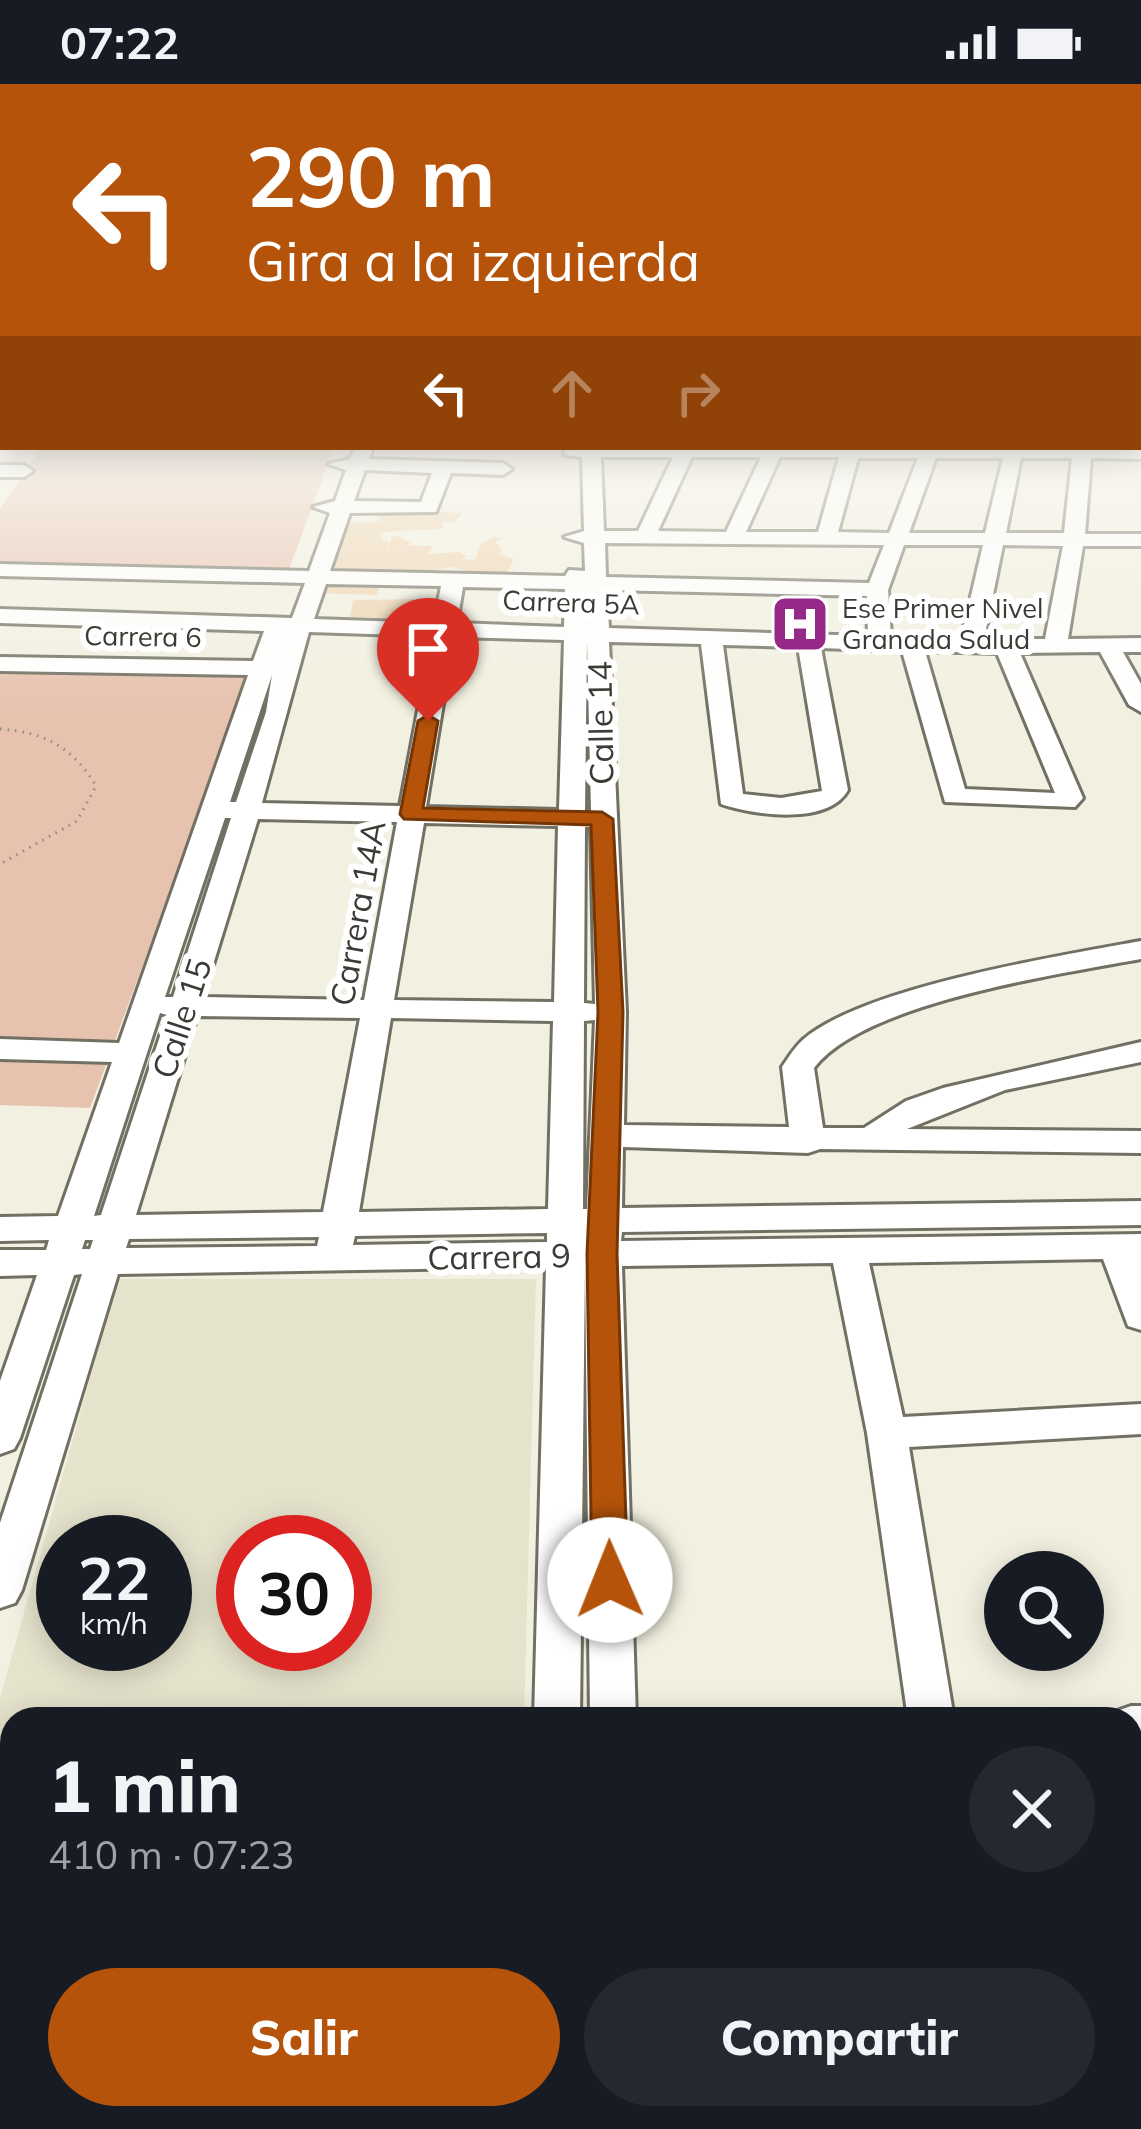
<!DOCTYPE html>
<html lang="es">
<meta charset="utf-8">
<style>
body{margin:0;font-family:Mulish,sans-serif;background:#242831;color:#f1f3f6;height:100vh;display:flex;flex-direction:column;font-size:45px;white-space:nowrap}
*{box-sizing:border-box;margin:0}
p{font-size:39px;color:#9ea1a6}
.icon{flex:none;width:66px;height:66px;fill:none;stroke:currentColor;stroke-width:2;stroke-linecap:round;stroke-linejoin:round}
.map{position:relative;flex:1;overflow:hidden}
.panel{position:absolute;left:0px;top:1623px;width:1143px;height:423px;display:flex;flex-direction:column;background:#171b24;border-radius:36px 36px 0 0;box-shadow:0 6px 30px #0003}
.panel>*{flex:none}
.banner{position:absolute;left:0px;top:0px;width:1143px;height:366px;box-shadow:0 6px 30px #0003;background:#b45309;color:#fff;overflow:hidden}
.buttons{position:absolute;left:984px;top:1467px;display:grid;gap:24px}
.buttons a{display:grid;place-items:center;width:120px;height:120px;border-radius:50%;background:#171b24;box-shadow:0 6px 30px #0003;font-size:60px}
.speed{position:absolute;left:36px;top:1431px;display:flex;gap:24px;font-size:60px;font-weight:700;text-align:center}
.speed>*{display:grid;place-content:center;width:156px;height:156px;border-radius:50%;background:#171b24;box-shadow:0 6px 30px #0003;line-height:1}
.speed small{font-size:30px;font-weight:400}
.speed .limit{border:18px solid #d22;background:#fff;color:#111}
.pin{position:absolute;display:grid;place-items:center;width:102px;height:102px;color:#fff;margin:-123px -51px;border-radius:50% 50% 50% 0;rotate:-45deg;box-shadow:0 0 12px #0007}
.pin .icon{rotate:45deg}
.me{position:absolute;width:132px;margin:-66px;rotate:359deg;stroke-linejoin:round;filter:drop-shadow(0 0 9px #0008)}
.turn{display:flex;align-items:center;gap:42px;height:252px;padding:0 48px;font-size:54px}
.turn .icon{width:156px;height:156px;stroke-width:2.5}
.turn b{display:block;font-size:84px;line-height:102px}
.lanes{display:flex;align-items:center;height:114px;padding:0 48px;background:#0003;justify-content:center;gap:60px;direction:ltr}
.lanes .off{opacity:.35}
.round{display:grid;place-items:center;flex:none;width:126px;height:126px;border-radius:63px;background:#242831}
.headline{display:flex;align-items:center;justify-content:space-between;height:204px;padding:0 48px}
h1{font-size:72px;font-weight:800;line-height:90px}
.cta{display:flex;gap:24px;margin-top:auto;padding:24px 48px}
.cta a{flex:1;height:138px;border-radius:72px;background:#b45309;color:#fff;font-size:48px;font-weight:800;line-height:138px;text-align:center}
.cta a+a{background:#242831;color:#f1f3f6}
.status{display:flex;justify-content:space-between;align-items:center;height:84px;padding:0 60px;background:#171b24;direction:ltr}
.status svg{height:33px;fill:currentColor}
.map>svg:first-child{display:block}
.built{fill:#e6e3cd;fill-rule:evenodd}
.green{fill:#e7c2af}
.building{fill:#eed3af}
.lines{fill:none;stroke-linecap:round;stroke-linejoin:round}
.minor-casing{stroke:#727063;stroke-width:6}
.path{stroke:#8f8d83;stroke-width:3;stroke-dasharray:1.5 6;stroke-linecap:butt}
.minor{fill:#fff;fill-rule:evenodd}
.route{fill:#b45309;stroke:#753606;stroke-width:3}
.labels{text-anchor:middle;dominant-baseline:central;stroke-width:12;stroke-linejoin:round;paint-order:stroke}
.far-street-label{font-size:27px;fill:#3b3a34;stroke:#fff}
.far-poi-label{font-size:27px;fill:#3b3a34;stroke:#fff;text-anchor:start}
.street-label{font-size:33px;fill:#3b3a34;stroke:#fff}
</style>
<div class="status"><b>07:22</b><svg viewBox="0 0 49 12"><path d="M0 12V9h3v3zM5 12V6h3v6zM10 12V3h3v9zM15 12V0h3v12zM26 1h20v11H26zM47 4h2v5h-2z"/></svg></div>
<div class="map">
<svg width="1141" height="2045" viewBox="0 0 1141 2045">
<rect width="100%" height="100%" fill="#f2f0e0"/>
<path class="built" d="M118,1195h418l-12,440h-512v399h500v11h-512v-431zM63,1458h102v102h-102zM243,1458h102v102h-102z"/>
<g class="green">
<polygon points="42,363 334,363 287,491 0,483 0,425"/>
<polygon points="0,580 251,589 90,1024 0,1021"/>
</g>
<g class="building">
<polygon points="383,426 463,429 454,438 443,439 443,445 380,448 383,457 389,457 387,467 392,453 399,452 411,459 406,461 434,462 428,470 460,468 466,472 463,475 475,476 482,459 494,453 503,454 495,458 503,466 499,470 514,475 507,489 482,488 482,492 453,483 438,486 438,491 322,485 341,439 377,438"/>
<polygon points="321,496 383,499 376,511 316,509"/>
<polygon points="421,515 412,535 350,533 353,516"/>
</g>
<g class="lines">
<g class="minor-casing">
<g id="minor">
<rect x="0" y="350" width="3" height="10"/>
<path d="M355,363h18l-4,12 134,4 9,6 -9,6 -52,-2 -15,39 -86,1 -20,58 235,5 4,-6 16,1 -1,-28 -20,-6 20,-6 -2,-74 -18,-2 1,-8h576v12l-50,-1 -6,76h56v12h-58l-15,93 73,-1v14h-18l18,32v28l-12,-7 -29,-53 -80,1 63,145 -8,9 -130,-5 -43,-151 -81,-3 27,142c-20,36 -95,25 -127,14l-20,-160 -92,-2 17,370 -2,113 165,2 -7,-60c6,-9 14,-22 23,-29 62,-51 253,-82 336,-97v18c-81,15 -277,43 -327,109l9,60h41l42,-27 37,-13 198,-46v20l-136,28 -98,39 234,2v22l-321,-4 -12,4 -185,-6 -1,61 519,-7v24l-519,7 -1,9 520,-7v96l-13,-4 -25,-67 -234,4 34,154 238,-13v30l-232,13 45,272h-46l-41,-286 -34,-170 -211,3 14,453h-46l-5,-452 -5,452h-46l12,-452 -428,7 -96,316 -7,13 -15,5v-85l82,-249 -8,1 -54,163 -6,11 -14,5v-73l37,-106 -37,1v-26h46l3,-10 -49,1v-24l58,-1 54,-154 -112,-3v-20l119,4 129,-368 -248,-4v-14l253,4 11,-30 -264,-8v-14l292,9 13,-35 -305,-7v-12l309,7 21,-58 -17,-6 22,-6 11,-31 -18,-6 22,-5zM601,373h72l-35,74h-34zM692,373h69l-35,75 -68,-1zM780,373h59l-21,75h-72zM858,374h60l-29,75 -51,-1zM936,374h67l-18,75h-76zM1021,374h51l-8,75h-58zM365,386l67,3 -11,29 -67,-1zM605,459l279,2 -15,38 -263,-6zM904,461h79l-22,94 -70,-2 -3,-47zM1003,461l60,1 -18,93h-61zM326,500l115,2 -7,37 -120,-4zM463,503l102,2 -1,38 -107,-4zM607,506l260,6 1,40 -259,-8zM309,548l123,4 -32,170 -138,-3zM454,553l110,3 -5,170 -133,-3zM587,557l4,170h-6zM723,561l75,2 24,144 -41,7 -38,-4zM925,567l72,2 58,140 -90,-4zM272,591l-6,37 -30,90h-6zM225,734h6l-58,179h-8zM258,735l139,3 -33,178 -161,-3zM424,739l134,3 -4,176 -160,-2zM585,743h6l4,177 -11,-1zM160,929l7,2 -66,200 -7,1zM197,932l163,2 -37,194 -187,3zM391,934l162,3 -5,188 -189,3zM595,936l-8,189h-4l1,-188zM547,1149v9l-194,3 2,-9zM319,1153l-2,9 -191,2 3,-9zM85,1156h8l-3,9h-8z"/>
<polygon points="0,381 24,381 33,387 24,393 0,393"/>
<polygon points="1131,1622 1141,1622 1141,1664 1131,1664 1131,1635 1111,1635 1114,1628"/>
<polygon points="1131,1935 1141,1936 1141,1990 1131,1989"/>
<rect x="528" y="2034" width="56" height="11"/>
<rect x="596" y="2034" width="56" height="11"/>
</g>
</g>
<path class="path" d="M0,645c44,3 73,18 96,57l-19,35 -77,43"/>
<use href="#minor" class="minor"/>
</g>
<linearGradient id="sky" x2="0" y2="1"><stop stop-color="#91c0d4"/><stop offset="0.54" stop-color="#f9f8f1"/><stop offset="1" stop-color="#f9f8f1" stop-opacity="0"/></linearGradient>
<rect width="1141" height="624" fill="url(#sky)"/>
<polygon class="route" points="428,631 438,637 423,724 602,728 613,735 623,928 617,1170 628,1496 623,1506 610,1510 597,1506 592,1496 587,1170 598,928 591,741 404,735 400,730 418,637"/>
<defs>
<g id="hospital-square" transform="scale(3)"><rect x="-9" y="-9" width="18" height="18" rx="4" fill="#962888" stroke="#fff"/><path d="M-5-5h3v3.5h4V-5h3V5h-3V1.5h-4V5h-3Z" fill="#fff"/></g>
</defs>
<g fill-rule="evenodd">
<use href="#hospital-square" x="800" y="540"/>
</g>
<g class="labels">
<g class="far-street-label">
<text transform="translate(571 518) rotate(2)">Carrera 5A</text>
<text transform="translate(143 552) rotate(1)">Carrera 6</text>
</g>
<g class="far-poi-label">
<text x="842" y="524">Ese Primer Nivel<tspan x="842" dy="31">Granada Salud</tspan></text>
</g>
<g class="street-label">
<text transform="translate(600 639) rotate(-91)">Calle 14</text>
<text transform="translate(357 829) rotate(-80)">Carrera 14A</text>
<text transform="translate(181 934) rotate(-72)">Calle 15</text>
<text transform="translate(499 1172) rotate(-1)">Carrera 9</text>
</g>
</g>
</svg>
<div class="buttons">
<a><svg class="icon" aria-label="search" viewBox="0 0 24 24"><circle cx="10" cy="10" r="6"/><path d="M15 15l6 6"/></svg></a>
</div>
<div class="speed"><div>22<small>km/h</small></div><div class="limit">30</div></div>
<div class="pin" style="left:428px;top:637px;background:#d93025"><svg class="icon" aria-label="arrive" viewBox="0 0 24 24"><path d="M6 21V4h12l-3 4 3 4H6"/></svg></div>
<svg class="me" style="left:610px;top:1496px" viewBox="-20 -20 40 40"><circle r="19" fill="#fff"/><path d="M0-13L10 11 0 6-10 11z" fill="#b45309"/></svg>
<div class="banner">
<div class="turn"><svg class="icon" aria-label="left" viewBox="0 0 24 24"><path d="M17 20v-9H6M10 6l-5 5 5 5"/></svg><div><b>290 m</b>Gira a la izquierda</div></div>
<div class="lanes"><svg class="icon" aria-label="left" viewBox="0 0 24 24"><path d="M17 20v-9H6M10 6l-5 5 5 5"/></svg><svg class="icon off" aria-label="ahead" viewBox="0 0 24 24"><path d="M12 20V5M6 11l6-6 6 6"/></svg><svg class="icon off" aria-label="right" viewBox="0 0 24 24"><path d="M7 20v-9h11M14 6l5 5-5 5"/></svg></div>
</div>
<section class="panel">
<div class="headline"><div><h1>1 min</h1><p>410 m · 07:23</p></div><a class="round"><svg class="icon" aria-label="close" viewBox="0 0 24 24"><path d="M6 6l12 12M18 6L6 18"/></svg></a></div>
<div class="cta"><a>Salir</a><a>Compartir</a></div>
</section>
</div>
